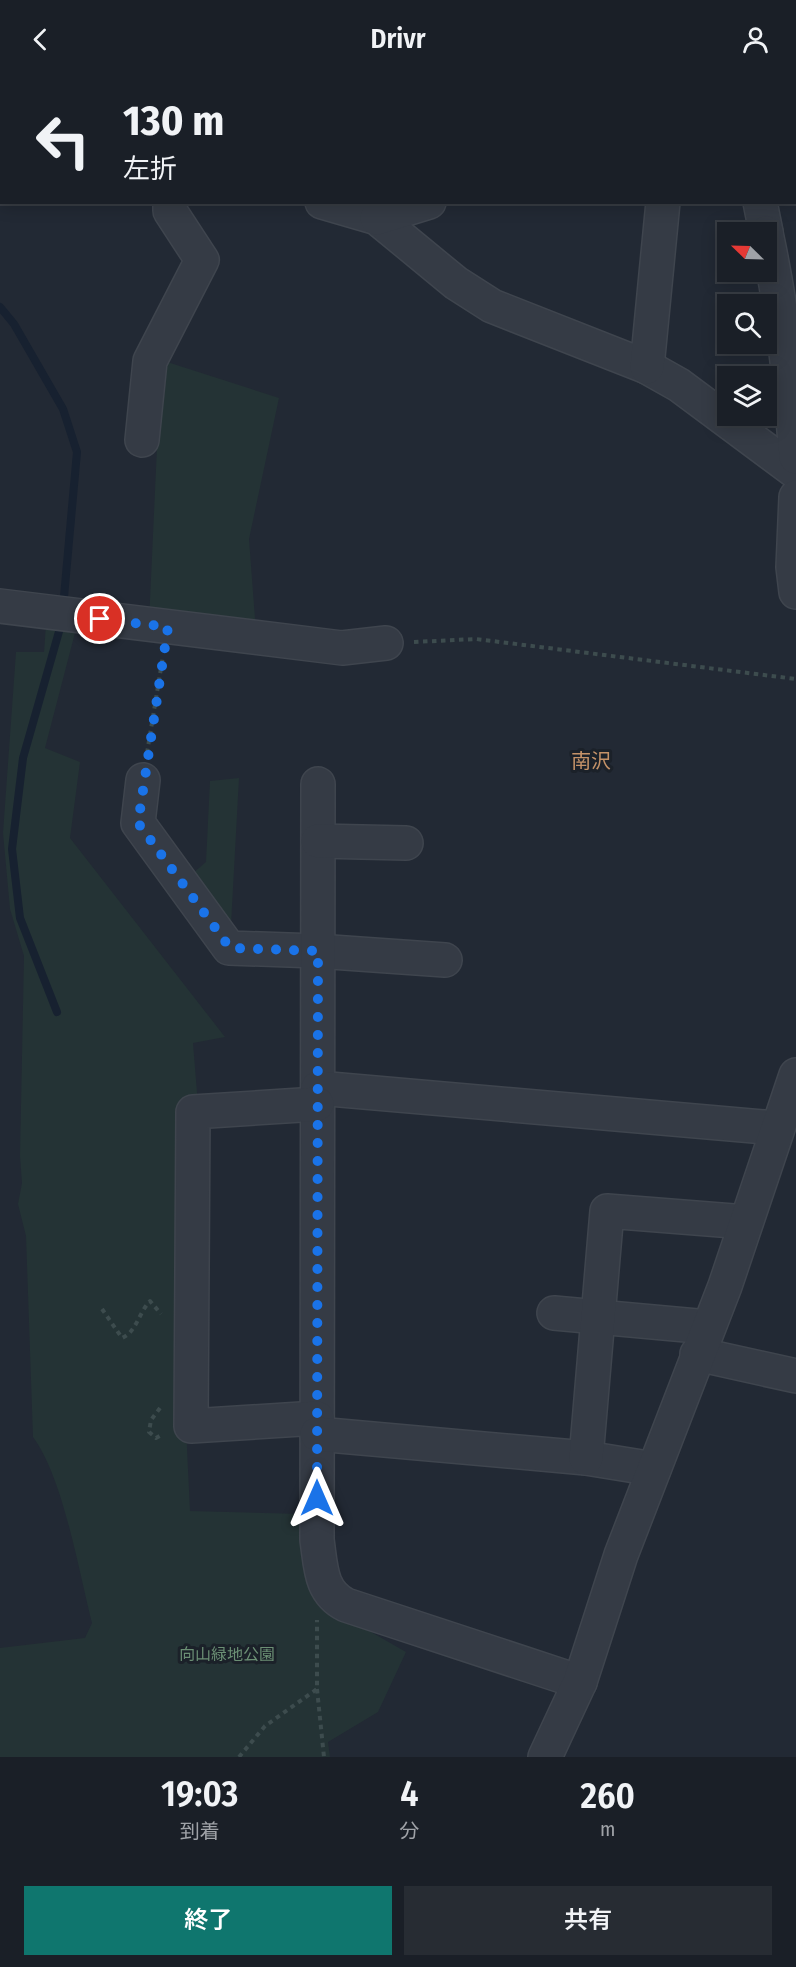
<!DOCTYPE html>
<html lang="ja">
<meta charset="utf-8">
<style>
body{margin:0;font-family:"Fira Sans Condensed","Noto Sans JP",sans-serif;background:#272c33;color:#f1f3f6;height:100vh;display:flex;flex-direction:column;font-size:22px;white-space:nowrap}
*{box-sizing:border-box;margin:0}
p{font-size:20px;color:#9fa2a7}
.icon{flex:none;width:33px;height:33px;fill:none;stroke:currentColor;stroke-width:2;stroke-linecap:round;stroke-linejoin:round}
.map{position:relative;height:1679px;overflow:hidden}
.drawer{display:flex;flex-direction:column;background:#1a1f27;flex:1}
.drawer>*{flex:none}
.guide{position:absolute;left:0px;top:0px;width:796px;height:126px;box-shadow:0 3px 15px #0003,0 0 0 2px #383d44;background:#1a1f27;color:#f1f3f6;overflow:hidden}
.needle{width:39px;rotate:293deg}
.controls{position:absolute;left:717px;top:144px;display:grid;gap:12px}
.controls a{display:grid;place-items:center;width:60px;height:60px;border-radius:0px;background:#1a1f27;box-shadow:0 3px 15px #0003,0 0 0 2px #383d44;font-size:30px}
.pin{position:absolute;display:grid;place-items:center;width:51px;height:51px;color:#fff;margin:-26px;border:3px solid #fff;border-radius:50%;box-shadow:0 2px 6px #0007}
.me{position:absolute;width:66px;margin:-33px;rotate:0deg;stroke-linejoin:round;filter:drop-shadow(0 0 4px #0008)}
.turn{display:flex;align-items:center;gap:21px;height:126px;padding:0 24px;font-size:27px}
.turn .icon{width:78px;height:78px;stroke-width:2.5}
.turn b{display:block;font-size:42px;line-height:51px}
.eta{display:flex;justify-content:space-evenly;align-items:center;height:102px;text-align:center}
.eta b{font-size:36px;font-weight:600;line-height:42px}
.primary-button{display:flex;gap:12px;margin-top:auto;padding:12px 24px}
.primary-button a{flex:1;height:69px;border-radius:0px;background:#0f766e;color:#fff;font-size:24px;font-weight:600;line-height:69px;text-align:center}
.primary-button a+a{background:#272c33;color:#f1f3f6}
header{display:flex;justify-content:space-between;align-items:center;height:78px;padding:0 24px;background:#1a1f27;font-size:27px;font-weight:600}
.map>svg:first-child{display:block}
.green{fill:#243335}
.lines{fill:none;stroke-linecap:round;stroke-linejoin:round}
.stream{stroke:#172130;stroke-width:8}
.minor-casing{stroke:#3f454e;stroke-width:36}
.path{stroke:#3d4c4e;stroke-width:4;stroke-dasharray:4.5 4.5;stroke-linecap:butt}
.minor{stroke:#353b45;stroke-width:33}
.route{stroke:#1a73e8;stroke-width:10;stroke-dasharray:0 18}
.labels{text-anchor:middle;dominant-baseline:central;stroke-width:6;stroke-linejoin:round;paint-order:stroke}
.park-label{font-size:16px;fill:#6b8f74;stroke:#1b2129}
.quarter-label{font-size:20px;fill:#c49268;stroke:#1b2129}
</style>
<header><svg class="icon" aria-label="back" viewBox="0 0 24 24"><path d="M15 5l-7 7 7 7"/></svg>Drivr<svg class="icon" aria-label="person" viewBox="0 0 24 24"><circle cx="12" cy="8" r="4"/><path d="M4 21q1-7 8-7t8 7"/></svg></header>
<div class="map">
<svg width="796" height="1679" viewBox="0 0 796 1679">
<rect width="100%" height="100%" fill="#222934"/>
<g class="green">
<polygon points="161,282 279,320 249,461 256,554 149,544"/>
<path d="M46,547l30,4 -31,119 35,14 -10,76 155,199 -32,6 5,62 -14,281 6,125 113,3 16,87 54,26 -2,5 35,20 -28,60 -50,30 2,15h-330v-109l85,-10 7,-15c-13,-51 -29,-146 -59,-186l-7,-201 -8,-32 4,-21 -2,-27 4,-200 -14,-47 -7,-76 13,-181h28z"/>
<polygon points="239,700 230,865 185,802 206,784 210,703"/>
</g>
<g class="lines">
<g class="stream">
<polyline points="0,229 14,246 63,331 77,374 63,530"/>
<polyline points="57,934 20,840 12,771 23,680 62,543"/>
</g>
<g class="minor-casing">
<g id="minor">
<polyline points="179,2 180,0"/>
<polyline points="406,2 407,0"/>
<polyline points="687,2 688,0"/>
<polyline points="795,23 796,22"/>
<polyline points="0,67 2,67"/>
<polyline points="322,124 377,140 456,205 492,228 647,289 679,307 796,394"/>
<polyline points="760,124 766,154"/>
<polyline points="377,140 429,124"/>
<path d="M766,155c16,75 25,148 30,224"/>
<polyline points="647,289 663,124"/>
<polyline points="142,362 150,283 202,182 170,133 170,124"/>
<polyline points="796,419 793,489 796,514"/>
<polyline points="0,528 342,570 386,565"/>
<polyline points="143,702 138,745 229,870 317,873 445,882"/>
<path d="M318,706l-1,756c4,27 3,52 29,65l234,77"/>
<polyline points="318,763 406,765"/>
<polyline points="318,1010 776,1050"/>
<polyline points="554,1235 708,1249"/>
<polyline points="697,1276 796,1298"/>
<polyline points="317,1340 191,1348 193,1034 317,1026"/>
<polyline points="317,1356 586,1380 654,1391"/>
<polyline points="586,1380 607,1133 746,1144"/>
<polyline points="545,1679 580,1604 621,1477 725,1208 796,997"/>
</g>
</g>
<g class="path">
<polyline points="414,564 476,561 796,601"/>
<polyline points="147,675 163,578"/>
<path d="M102,1231l20,29c15,-7 16,-24 28,-37l11,13"/>
<polyline points="160,1330 151,1342 149,1354 156,1360 163,1356"/>
<polyline points="317,1611 324,1679"/>
<polyline points="239,1679 265,1648 317,1611 317,1542"/>
</g>
<use href="#minor" class="minor"/>
</g>
<g class="lines">
<polyline class="route" points="100,541 168,549 138,745 230,870 318,873 317,1420"/>
</g>
<g class="labels">
<g class="park-label">
<text x="227" y="1576">向山緑地公園</text>
</g>
<g class="quarter-label">
<text x="591" y="683">南沢</text>
</g>
</g>
</svg>
<div class="controls">
<a><svg class="needle" viewBox="-14 -14 28 28"><path d="M0-13l5 13h-10z" fill="#e53935"/><path d="M0 13l5-13h-10z" fill="#9fa2a7"/></svg></a>
<a><svg class="icon" aria-label="search" viewBox="0 0 24 24"><circle cx="10" cy="10" r="6"/><path d="M15 15l6 6"/></svg></a>
<a><svg class="icon" aria-label="layers" viewBox="0 0 24 24"><path d="M12 4l9 5-9 5-9-5zM3 14l9 5 9-5"/></svg></a>
</div>
<div class="pin" style="left:100px;top:541px;background:#d93025"><svg class="icon" aria-label="arrive" viewBox="0 0 24 24"><path d="M6 21V4h12l-3 4 3 4H6"/></svg></div>
<svg class="me" style="left:317px;top:1420px" viewBox="-20 -20 40 40"><path d="M0-17L14 15 0 8-14 15z" fill="#1a73e8" stroke="#fff" stroke-width="4"/></svg>
<div class="guide">
<div class="turn"><svg class="icon" aria-label="left" viewBox="0 0 24 24"><path d="M17 20v-9H6M10 6l-5 5 5 5"/></svg><div><b>130 m</b>左折</div></div>
</div>
</div>
<section class="drawer">
<div class="eta">
<div><b>19:03</b><p>到着</p></div>
<div><b>4</b><p>分</p></div>
<div><b>260</b><p>m</p></div>
</div>
<div class="primary-button"><a>終了</a><a>共有</a></div>
</section>
